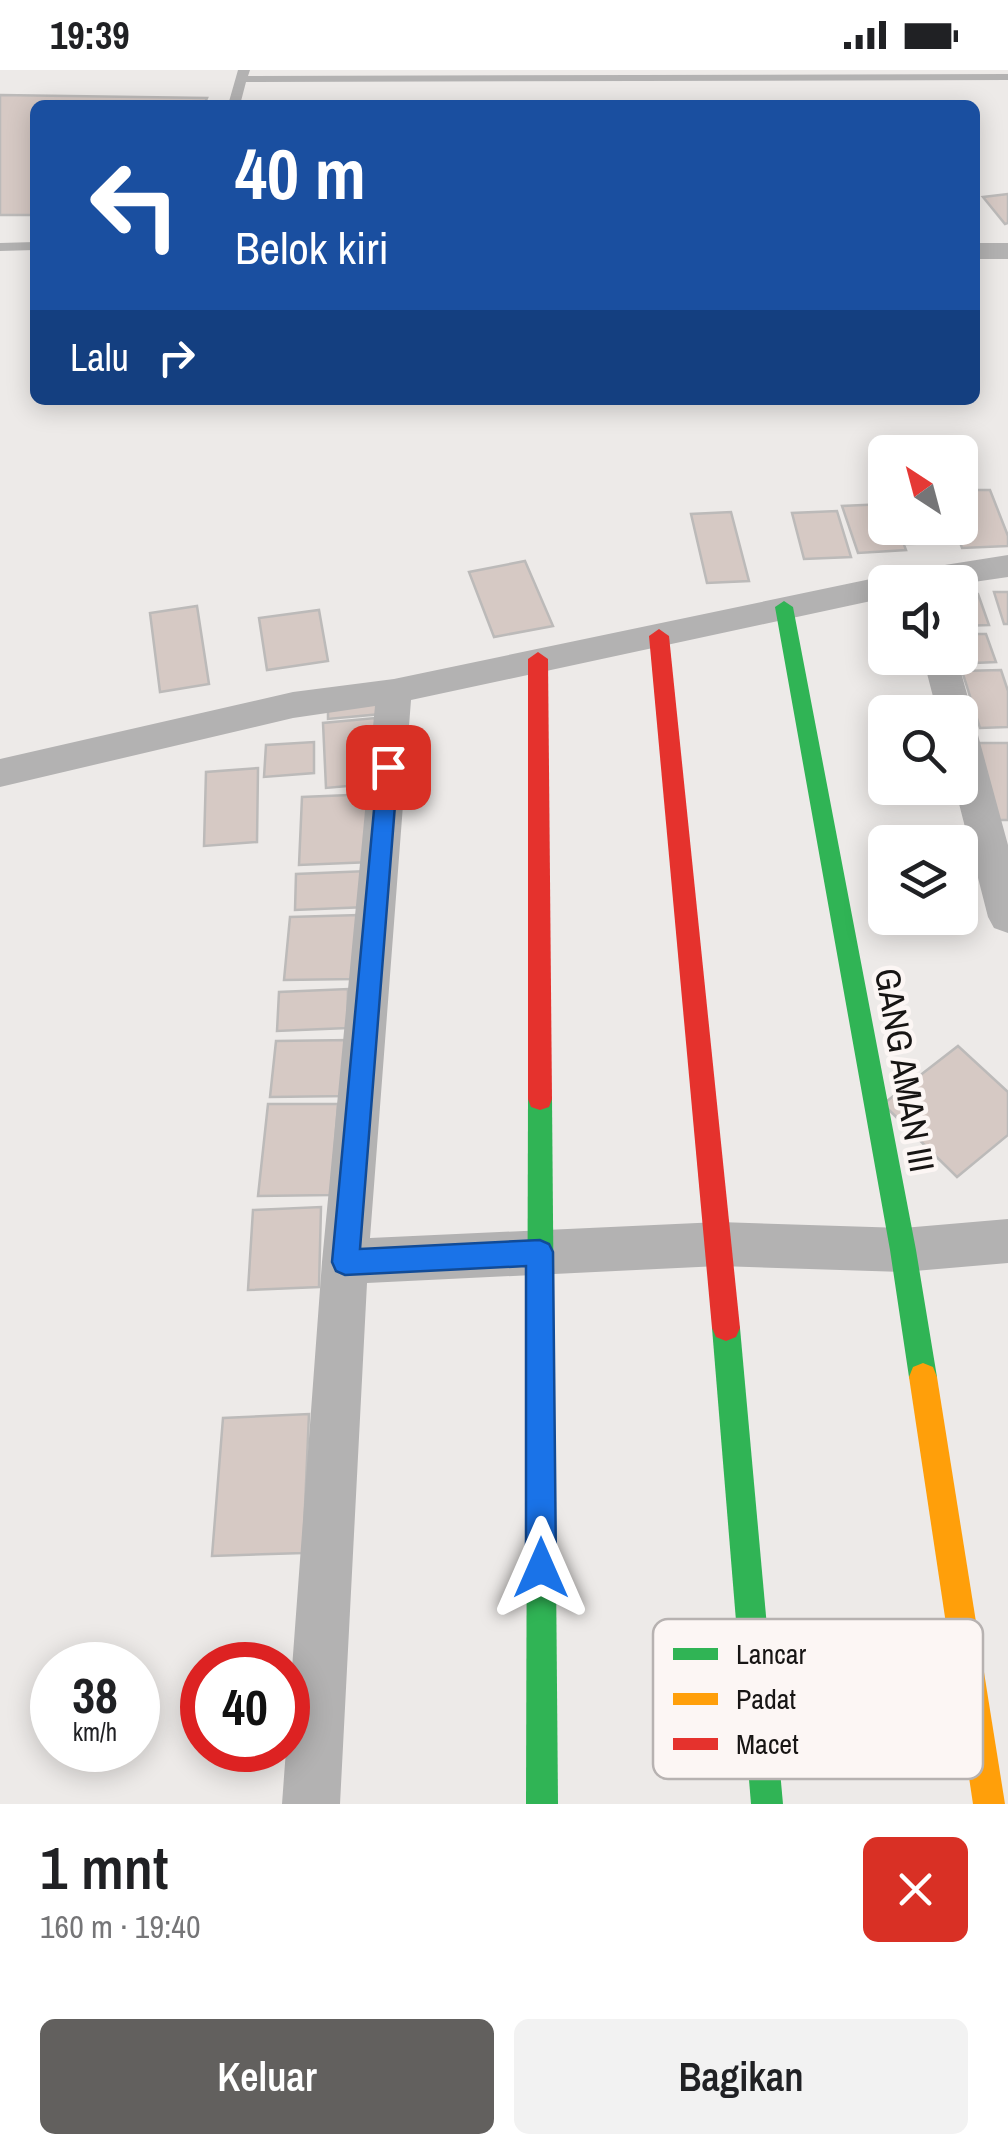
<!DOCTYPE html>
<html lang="id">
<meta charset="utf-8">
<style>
body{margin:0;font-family:"Archivo Narrow",sans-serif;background:#f2f2f2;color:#202124;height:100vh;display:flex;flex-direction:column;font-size:38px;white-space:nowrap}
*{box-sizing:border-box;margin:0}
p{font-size:32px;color:#757577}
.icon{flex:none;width:55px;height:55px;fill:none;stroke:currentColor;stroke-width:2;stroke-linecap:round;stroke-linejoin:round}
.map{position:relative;height:1734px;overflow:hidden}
.panel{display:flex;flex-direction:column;background:#fff;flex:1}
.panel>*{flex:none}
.banner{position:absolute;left:30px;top:30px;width:950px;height:305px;border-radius:15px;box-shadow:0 5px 25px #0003;background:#1a4fa0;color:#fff;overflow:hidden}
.needle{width:65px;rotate:324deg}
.controls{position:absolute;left:868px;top:365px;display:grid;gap:20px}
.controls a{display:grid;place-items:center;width:110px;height:110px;border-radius:15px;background:#fff;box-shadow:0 5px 25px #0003;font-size:50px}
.speed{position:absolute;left:30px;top:1572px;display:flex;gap:20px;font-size:50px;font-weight:700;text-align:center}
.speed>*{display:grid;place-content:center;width:130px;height:130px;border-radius:50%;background:#fff;box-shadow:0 5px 25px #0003;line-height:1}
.speed small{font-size:25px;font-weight:400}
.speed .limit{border:15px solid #d22;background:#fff;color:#111}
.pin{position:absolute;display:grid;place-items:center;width:85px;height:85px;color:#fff;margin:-42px;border-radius:20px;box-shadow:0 5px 15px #0006}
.me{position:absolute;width:110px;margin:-55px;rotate:0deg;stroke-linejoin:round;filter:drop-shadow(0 0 8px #0008)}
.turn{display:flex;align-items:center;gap:35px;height:210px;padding:0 40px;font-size:45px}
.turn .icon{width:130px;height:130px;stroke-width:2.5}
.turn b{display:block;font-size:70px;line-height:85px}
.then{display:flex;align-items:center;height:95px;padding:0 40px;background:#0003;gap:20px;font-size:38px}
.round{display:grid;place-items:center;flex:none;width:105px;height:105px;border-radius:15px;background:#f2f2f2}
.head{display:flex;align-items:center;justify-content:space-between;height:170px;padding:0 40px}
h1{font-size:60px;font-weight:600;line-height:75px}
.primary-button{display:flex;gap:20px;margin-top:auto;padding:20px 40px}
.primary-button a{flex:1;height:115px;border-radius:15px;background:#62605e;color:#fff;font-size:40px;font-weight:600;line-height:115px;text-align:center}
.primary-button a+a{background:#f2f2f2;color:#202124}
.status{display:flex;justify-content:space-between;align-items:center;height:70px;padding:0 50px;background:#fff;direction:ltr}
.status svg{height:28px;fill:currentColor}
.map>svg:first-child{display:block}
.building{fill:#d6c9c4;stroke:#bcbab9;stroke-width:2.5}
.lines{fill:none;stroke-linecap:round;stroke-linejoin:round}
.lane{fill:#b3b2b2;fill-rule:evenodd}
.street{fill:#b3b2b2;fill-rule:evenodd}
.fast{fill:#30b455;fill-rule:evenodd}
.slow{fill:#ff9f0a;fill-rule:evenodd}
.jam{fill:#e5322d;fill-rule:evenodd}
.route{fill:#1a73e8;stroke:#114b97;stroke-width:2.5}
.labels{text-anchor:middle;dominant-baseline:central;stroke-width:9;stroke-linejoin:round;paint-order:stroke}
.street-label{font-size:35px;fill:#171514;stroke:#fcf6f4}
.key{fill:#fcf6f4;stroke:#b7b2b1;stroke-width:2.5}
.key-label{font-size:28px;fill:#171514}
</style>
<div class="status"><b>19:39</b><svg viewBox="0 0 49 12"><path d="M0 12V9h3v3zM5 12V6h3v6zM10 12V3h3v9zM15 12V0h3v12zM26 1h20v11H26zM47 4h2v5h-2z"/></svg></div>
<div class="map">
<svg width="1008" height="1734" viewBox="0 0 1008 1734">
<rect width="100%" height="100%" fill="#edeae8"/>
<g class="building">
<polygon points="0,25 207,28 204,35 35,35 35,145 0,145"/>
<polygon points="1008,124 1008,153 1005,154 983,127"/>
<polygon points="960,420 990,420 1008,466 1008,476 962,478 955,458 960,458"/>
<polygon points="885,434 885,458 898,458 906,480 858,483 842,436"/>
<polygon points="837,441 851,487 804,489 792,443"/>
<polygon points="731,442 749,511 707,513 691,444"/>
<polygon points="903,458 942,458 947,473 907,474"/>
<polygon points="525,491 553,556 494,567 469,502"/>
<polygon points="994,522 1008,522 1008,554 1004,554"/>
<polygon points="978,524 989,555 960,556 960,525"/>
<polygon points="197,536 209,614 160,622 150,543"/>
<polygon points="319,540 328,591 267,600 259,548"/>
<polygon points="960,564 986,564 996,592 951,594 949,588 960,588"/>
<polygon points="1001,600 1008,621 1008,657 980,658 962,601"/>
<polygon points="380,634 381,644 328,649 328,638"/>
<polygon points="375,648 381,713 326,718 323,653"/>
<polygon points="314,672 314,703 264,707 266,675"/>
<polygon points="976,673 1008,673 1008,750 998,750"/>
<polygon points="258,698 257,772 204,776 206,702"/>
<polygon points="373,724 372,792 299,795 302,727"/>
<polygon points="368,801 367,837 295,840 296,804"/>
<polygon points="359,845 355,909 284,910 290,847"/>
<polygon points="348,919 347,958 277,961 279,922"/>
<polygon points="351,970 348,1026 270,1027 276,971"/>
<polygon points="958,976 1008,1022 1008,1065 957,1107 883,1034"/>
<polygon points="268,1034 338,1034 331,1125 258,1126"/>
<polygon points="321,1137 319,1217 248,1220 253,1140"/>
<polygon points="309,1344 303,1483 212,1486 223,1348"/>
</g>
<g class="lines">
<g class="lane">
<polygon points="238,0 250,0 248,6 1008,4 1008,10 246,12 240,35 228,35"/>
<polygon points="35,172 35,180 0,181 0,173"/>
</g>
<g class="street">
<rect x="975" y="173" width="33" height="16"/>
<polygon points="1008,485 1008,507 960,514 885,512 885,528 411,630 370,1168 719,1152 903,1158 1008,1149 1008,1193 903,1202 719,1196 367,1213 340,1734 282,1734 322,1192 375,636 293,648 0,717 0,689 293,622 394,609 885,506 893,508 907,501"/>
<polygon points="923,588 957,588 972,642 962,652 973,656 978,665 1008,775 1008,863 994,858 988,847 955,718 960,718 960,642 937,642"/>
</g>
<g class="fast">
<polygon points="784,531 793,537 916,1180 937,1307 933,1317 923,1321 913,1317 909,1307 890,1180 775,537"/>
<polygon points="540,1018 549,1021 552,1029 558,1734 526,1734 528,1029 531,1021"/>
<polygon points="726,1245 736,1249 740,1258 783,1734 751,1734 712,1258 716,1249"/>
</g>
<polygon class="slow" points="923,1293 933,1297 937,1307 1005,1734 973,1734 909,1307 913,1297"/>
<g class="jam">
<polygon points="659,559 669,566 740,1258 736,1267 726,1271 716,1267 712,1258 649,566"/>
<polygon points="538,582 548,589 552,1029 549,1037 540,1040 531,1037 528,1029 528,589"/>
</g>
</g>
<polygon class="route" points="388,689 398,697 360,1179 540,1170 549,1174 553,1182 556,1498 552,1508 541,1513 530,1508 526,1498 526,1196 345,1205 336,1201 332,1192 378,697"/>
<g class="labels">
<g class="street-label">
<text transform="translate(905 1000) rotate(80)">GANG AMAN III</text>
</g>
</g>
<rect x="653" y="1549" width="330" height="160" rx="15" class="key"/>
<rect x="673" y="1578" width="45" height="12" fill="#30b455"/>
<rect x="673" y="1623" width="45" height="12" fill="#ff9f0a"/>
<rect x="673" y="1668" width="45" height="12" fill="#e5322d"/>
<g class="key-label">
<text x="736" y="1594">Lancar</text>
<text x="736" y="1639">Padat</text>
<text x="736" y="1684">Macet</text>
</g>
</svg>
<div class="controls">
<a><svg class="needle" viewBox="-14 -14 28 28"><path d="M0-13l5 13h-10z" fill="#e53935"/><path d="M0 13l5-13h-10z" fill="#757577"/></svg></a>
<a><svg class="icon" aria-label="sound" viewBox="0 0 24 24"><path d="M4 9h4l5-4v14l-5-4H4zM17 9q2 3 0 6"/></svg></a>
<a><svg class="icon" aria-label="search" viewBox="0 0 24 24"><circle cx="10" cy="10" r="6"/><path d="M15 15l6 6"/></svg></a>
<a><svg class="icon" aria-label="layers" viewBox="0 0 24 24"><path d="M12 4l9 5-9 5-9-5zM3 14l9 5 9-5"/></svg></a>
</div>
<div class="speed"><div>38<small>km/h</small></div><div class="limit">40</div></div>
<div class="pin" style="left:388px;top:697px;background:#d93025"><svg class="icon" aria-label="arrive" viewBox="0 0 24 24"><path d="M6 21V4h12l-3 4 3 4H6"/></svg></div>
<svg class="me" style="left:541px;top:1498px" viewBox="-20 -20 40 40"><path d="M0-17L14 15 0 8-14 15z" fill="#1a73e8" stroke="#fff" stroke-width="4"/></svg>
<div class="banner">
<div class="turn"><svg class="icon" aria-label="left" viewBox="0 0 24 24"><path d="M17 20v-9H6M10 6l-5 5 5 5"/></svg><div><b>40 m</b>Belok kiri</div></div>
<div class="then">Lalu<svg class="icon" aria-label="right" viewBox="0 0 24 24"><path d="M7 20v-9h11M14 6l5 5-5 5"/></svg></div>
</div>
</div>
<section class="panel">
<div class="head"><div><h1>1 mnt</h1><p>160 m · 19:40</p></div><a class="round" style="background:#d93025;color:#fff"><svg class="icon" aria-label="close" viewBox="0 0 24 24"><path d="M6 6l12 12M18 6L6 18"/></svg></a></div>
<div class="primary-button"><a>Keluar</a><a>Bagikan</a></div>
</section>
